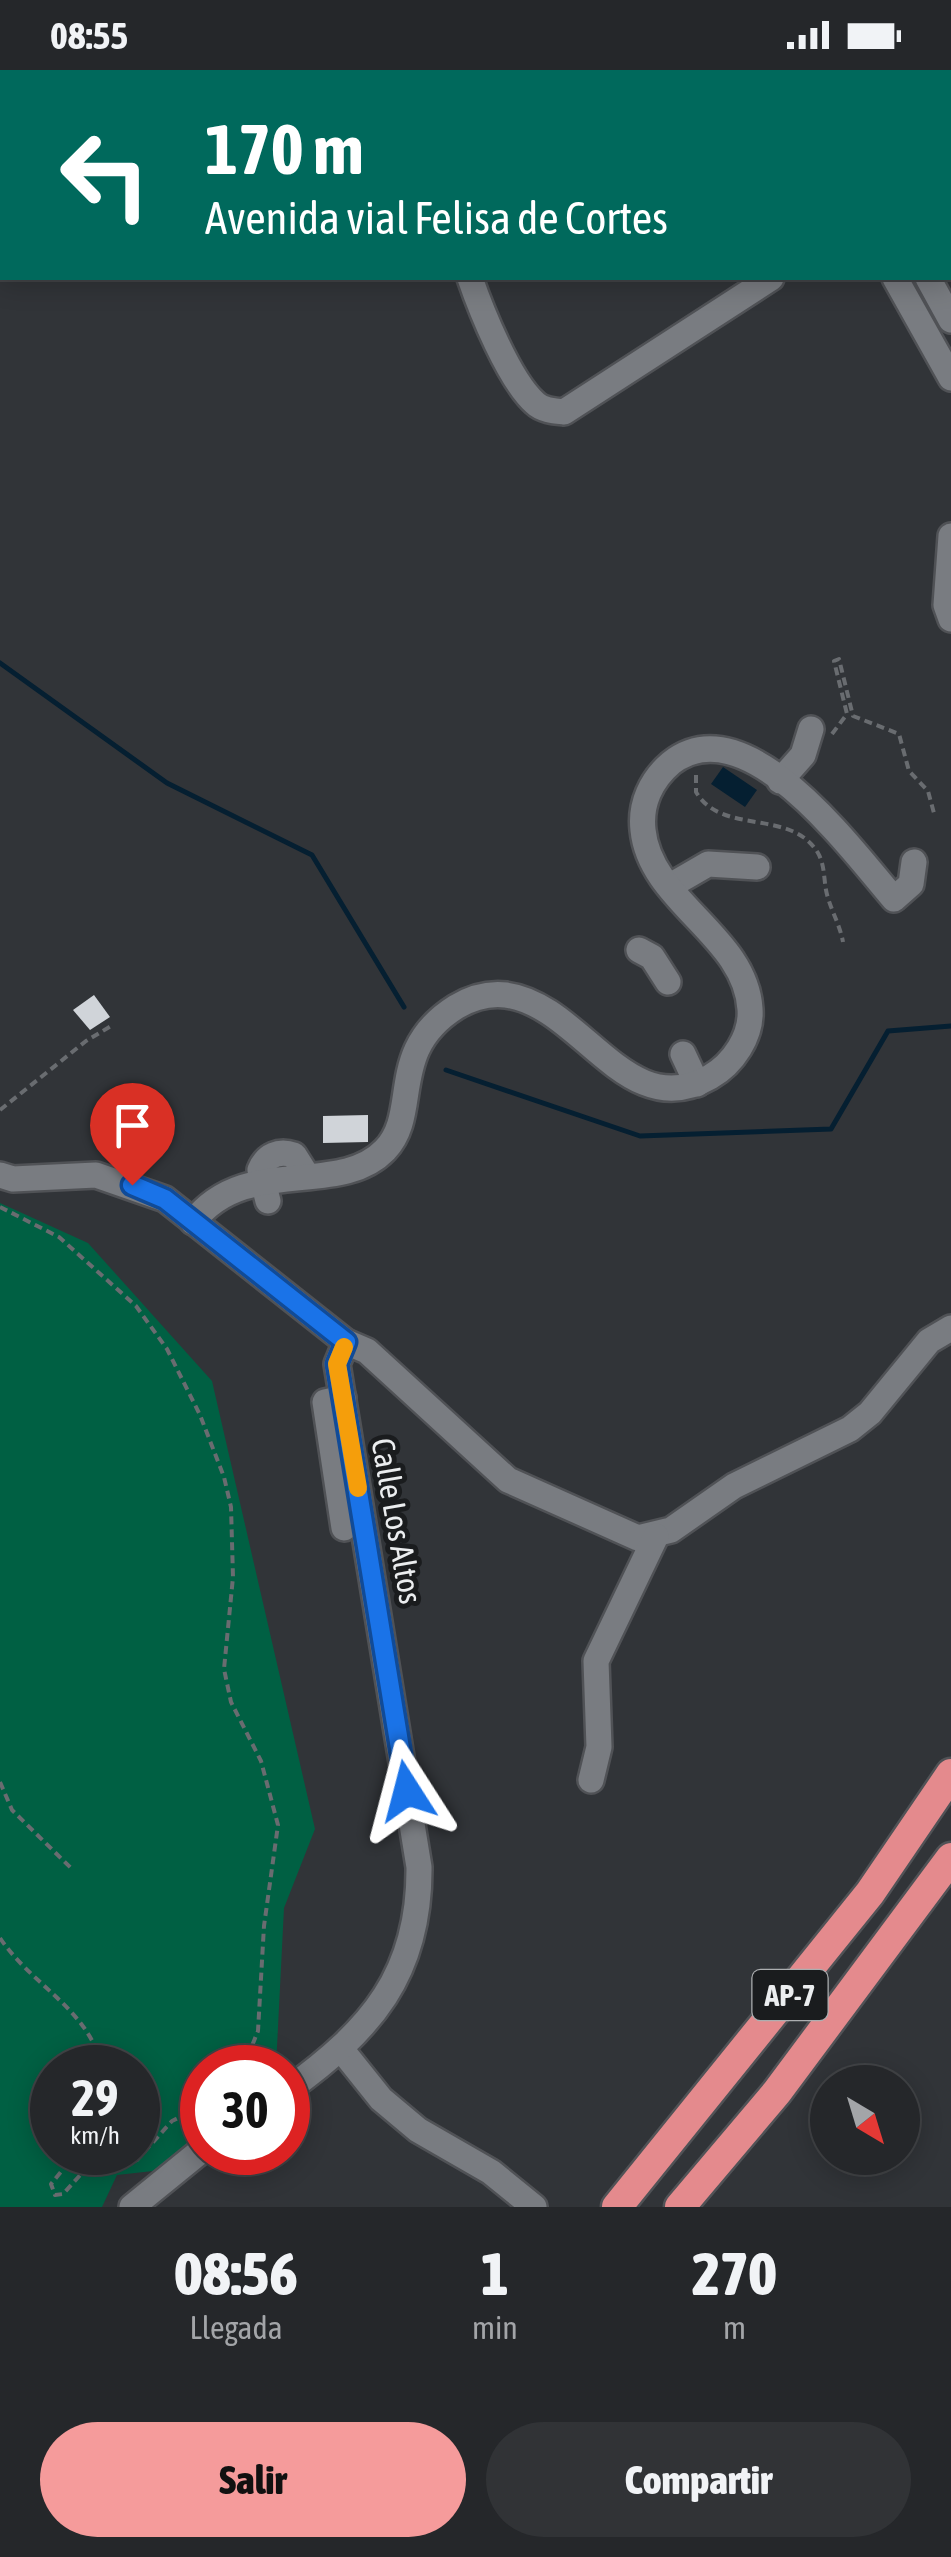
<!DOCTYPE html>
<html lang="es">
<style>
body{margin:0;font-family:"Asap Condensed",sans-serif;background:#313336;color:#f1f3f6;height:100vh;display:flex;flex-direction:column;font-size:38px;white-space:nowrap}
*{box-sizing:border-box;margin:0}
p{font-size:32px;color:#a3a5a8}
.icon{flex:none;width:55px;height:55px;fill:none;stroke:currentColor;stroke-width:2;stroke-linecap:round;stroke-linejoin:round}
.map{position:relative;height:2137px;overflow:hidden}
.side{display:flex;flex-direction:column;background:#25272a;flex:1}
.side>*{flex:none}
.banner{position:absolute;left:0px;top:0px;width:952px;height:210px;box-shadow:0 5px 25px #0003,0 0 0 2px #424447;background:#00695c;color:#fff;overflow:hidden}
.needle{width:65px;rotate:142deg}
.buttons{position:absolute;left:810px;top:1995px;display:grid;gap:20px}
.buttons a{display:grid;place-items:center;width:110px;height:110px;border-radius:50%;background:#25272a;box-shadow:0 5px 25px #0003,0 0 0 2px #424447;font-size:50px}
.speed{position:absolute;left:30px;top:1975px;display:flex;gap:20px;font-size:50px;font-weight:700;text-align:center}
.speed>*{display:grid;place-content:center;width:130px;height:130px;border-radius:50%;background:#25272a;box-shadow:0 5px 25px #0003,0 0 0 2px #424447;line-height:1}
.speed small{font-size:25px;font-weight:400}
.speed .limit{border:15px solid #d22;background:#fff;color:#111}
.pin{position:absolute;display:grid;place-items:center;width:85px;height:85px;color:#fff;margin:-102px -42px;border-radius:50% 50% 50% 0;rotate:-45deg;box-shadow:0 0 10px #0007}
.pin .icon{rotate:45deg}
.me{position:absolute;width:110px;margin:-55px;rotate:351deg;stroke-linejoin:round;filter:drop-shadow(0 0 8px #0008)}
.turn{display:flex;align-items:center;gap:35px;height:210px;padding:0 40px;font-size:45px}
.turn .icon{width:130px;height:130px;stroke-width:2.5}
.turn b{display:block;font-size:70px;line-height:85px}
.eta{display:flex;justify-content:space-evenly;align-items:center;height:170px;text-align:center}
.eta b{font-size:60px;font-weight:800;line-height:70px}
.action{display:flex;gap:20px;margin-top:auto;padding:20px 40px}
.action a{flex:1;height:115px;border-radius:60px;background:#f59b9b;color:#111;font-size:40px;font-weight:800;line-height:115px;text-align:center}
.action a+a{background:#313336;color:#f1f3f6}
.status{display:flex;justify-content:space-between;align-items:center;height:70px;padding:0 50px;background:#25272a;direction:ltr}
.status svg{height:28px;fill:currentColor}
.map>svg:first-child{display:block}
.green{fill:#006043;fill-rule:evenodd}
.water{fill:#051f31}
.lines{fill:none;stroke-linecap:round;stroke-linejoin:round}
.stream{stroke:#051f31;stroke-width:5}
.building{fill:#d0d4d9}
.minor-casing{stroke:#505256;stroke-width:30}
.highway-casing{stroke:#505256;stroke-width:35}
.path{stroke:#696c70;stroke-width:4;stroke-dasharray:8 5;stroke-linecap:butt}
.minor{stroke:#797c81;stroke-width:25}
.highway{stroke:#e48a8d;stroke-width:30}
.route-casing{stroke:#114b97;stroke-width:25}
.route{stroke:#1a73e8;stroke-width:18}
.slow{stroke:#f59e0b;stroke-width:18}
.labels{text-anchor:middle;dominant-baseline:central;stroke-width:10;stroke-linejoin:round;paint-order:stroke}
.shield{fill:#1a1c1e;stroke:#acaeb0;stroke-width:2.5}
.shield-label{font-size:30px;font-weight:bold;fill:#ebedef}
.street-label{font-size:32px;fill:#ebedef;stroke:#1a1c1e}
</style>
<div class="status"><b>08:55</b><svg viewBox="0 0 49 12"><path d="M0 12V9h3v3zM5 12V6h3v6zM10 12V3h3v9zM15 12V0h3v12zM26 1h20v11H26zM47 4h2v5h-2z"/></svg></div>
<div class="map">
<svg width="951" height="2137" viewBox="0 0 951 2137">
<rect width="100%" height="100%" fill="#313438"/>
<path class="green" d="M0,1133l88,40 124,138 103,448 -31,79 -8,159 -74,1v66l-49,37 -36,4 -15,32h-102zM52,1998h86v84h-86z"/>
<polygon class="water" points="723,697 757,720 745,737 711,714"/>
<g class="lines">
<g class="stream">
<polyline points="0,593 167,713 312,785 404,937"/>
<polyline points="446,1000 640,1066 831,1059 888,961 951,956"/>
</g>
</g>
<g class="building">
<polygon points="94,925 110,947 90,960 73,940"/>
<polygon points="368,1045 368,1072 323,1073 323,1046"/>
</g>
<g class="lines">
<g class="minor-casing">
<g id="minor">
<polyline points="719,0 723,2"/>
<polyline points="891,0 894,2"/>
<polyline points="466,2 466,0"/>
<polyline points="950,46 951,47"/>
<path d="M470,208c11,32 39,102 65,125 7,7 19,8 29,9l207,-134"/>
<polyline points="895,208 951,308"/>
<polyline points="928,208 951,250"/>
<polyline points="951,466 946,535 951,549"/>
<polyline points="780,711 803,685 811,659"/>
<polyline points="670,816 708,794 757,797"/>
<polyline points="639,880 652,887 668,912"/>
<polyline points="683,984 697,1014"/>
<polyline points="0,1105 13,1109 96,1105 165,1129 346,1272 367,1281 508,1410 638,1468 671,1460 734,1416 850,1359 870,1343 929,1271 951,1258"/>
<path d="M268,1131l-8,-31c6,-15 19,-20 34,-15l12,19"/>
<path d="M193,1152c52,-68 146,-24 192,-72 36,-37 1,-99 71,-143 15,-9 33,-14 50,-12 76,10 121,130 204,82 23,-13 42,-41 40,-68 -4,-73 -100,-107 -107,-179 -3,-26 8,-50 28,-67 75,-59 179,85 223,136l17,-15 3,-22"/>
<polyline points="343,1328 325,1332 344,1458"/>
<polyline points="591,1710 599,1677 596,1591 656,1466"/>
<polyline points="341,1979 381,2029 418,2060 491,2102 534,2137"/>
<path d="M288,2020c83,-60 132,-116 131,-223l-82,-503 9,-22"/>
<polyline points="132,2137 202,2080"/>
</g>
</g>
<g class="highway-casing">
<g id="highway">
<polyline points="617,2137 870,1823 951,1704"/>
<polyline points="680,2137 777,2022 951,1788"/>
</g>
</g>
<g class="path">
<polyline points="832,664 847,644 834,591 839,589 853,646 899,664 909,701 928,721 935,747"/>
<path d="M696,705v17c26,44 95,16 122,61 8,14 5,30 10,45 5,16 12,28 15,44"/>
<polyline points="0,1040 86,971 111,956"/>
<polyline points="0,1137 59,1167 136,1236 167,1279 200,1345 224,1407 231,1437 233,1507 224,1599 231,1632 261,1691 278,1755 264,1856 258,1961 243,1998"/>
<polyline points="0,1712 12,1740 73,1800"/>
<path d="M0,1868c33,49 87,69 103,130"/>
<polyline points="77,2082 51,2114 55,2125 63,2124 83,2102 108,2093"/>
<polyline points="102,2082 114,2095 137,2090 172,2051 202,2036"/>
</g>
<use href="#minor" class="minor"/>
<use href="#highway" class="highway"/>
</g>
<g class="lines">
<g class="route-casing">
<polyline id="route" points="132,1115 165,1129 346,1272 337,1294 407,1721"/>
</g>
<use href="#route" class="route"/>
<polyline class="slow" points="344,1277 337,1294 358,1418"/>
</g>
<g class="labels">
<rect class="shield" x="752.5" y="1900" width="75" height="50" rx="8"/>
<g class="shield-label">
<text x="790" y="1925">AP-7</text>
</g>
<g class="street-label">
<text transform="translate(397 1451) rotate(80)">Calle Los Altos</text>
</g>
</g>
</svg>
<div class="buttons">
<a><svg class="needle" viewBox="-14 -14 28 28"><path d="M0-13l5 13h-10z" fill="#e53935"/><path d="M0 13l5-13h-10z" fill="#a3a5a8"/></svg></a>
</div>
<div class="speed"><div>29<small>km/h</small></div><div class="limit">30</div></div>
<div class="pin" style="left:132px;top:1115px;background:#d93025"><svg class="icon" aria-label="arrive" viewBox="0 0 24 24"><path d="M6 21V4h12l-3 4 3 4H6"/></svg></div>
<svg class="me" style="left:407px;top:1721px" viewBox="-20 -20 40 40"><path d="M0-17L14 15 0 8-14 15z" fill="#1a73e8" stroke="#fff" stroke-width="4"/></svg>
<div class="banner">
<div class="turn"><svg class="icon" aria-label="left" viewBox="0 0 24 24"><path d="M17 20v-9H6M10 6l-5 5 5 5"/></svg><div><b>170 m</b>Avenida vial Felisa de Cortes</div></div>
</div>
</div>
<section class="side">
<div class="eta">
<div><b>08:56</b><p>Llegada</p></div>
<div><b>1</b><p>min</p></div>
<div><b>270</b><p>m</p></div>
</div>
<div class="action"><a>Salir</a><a>Compartir</a></div>
</section>
